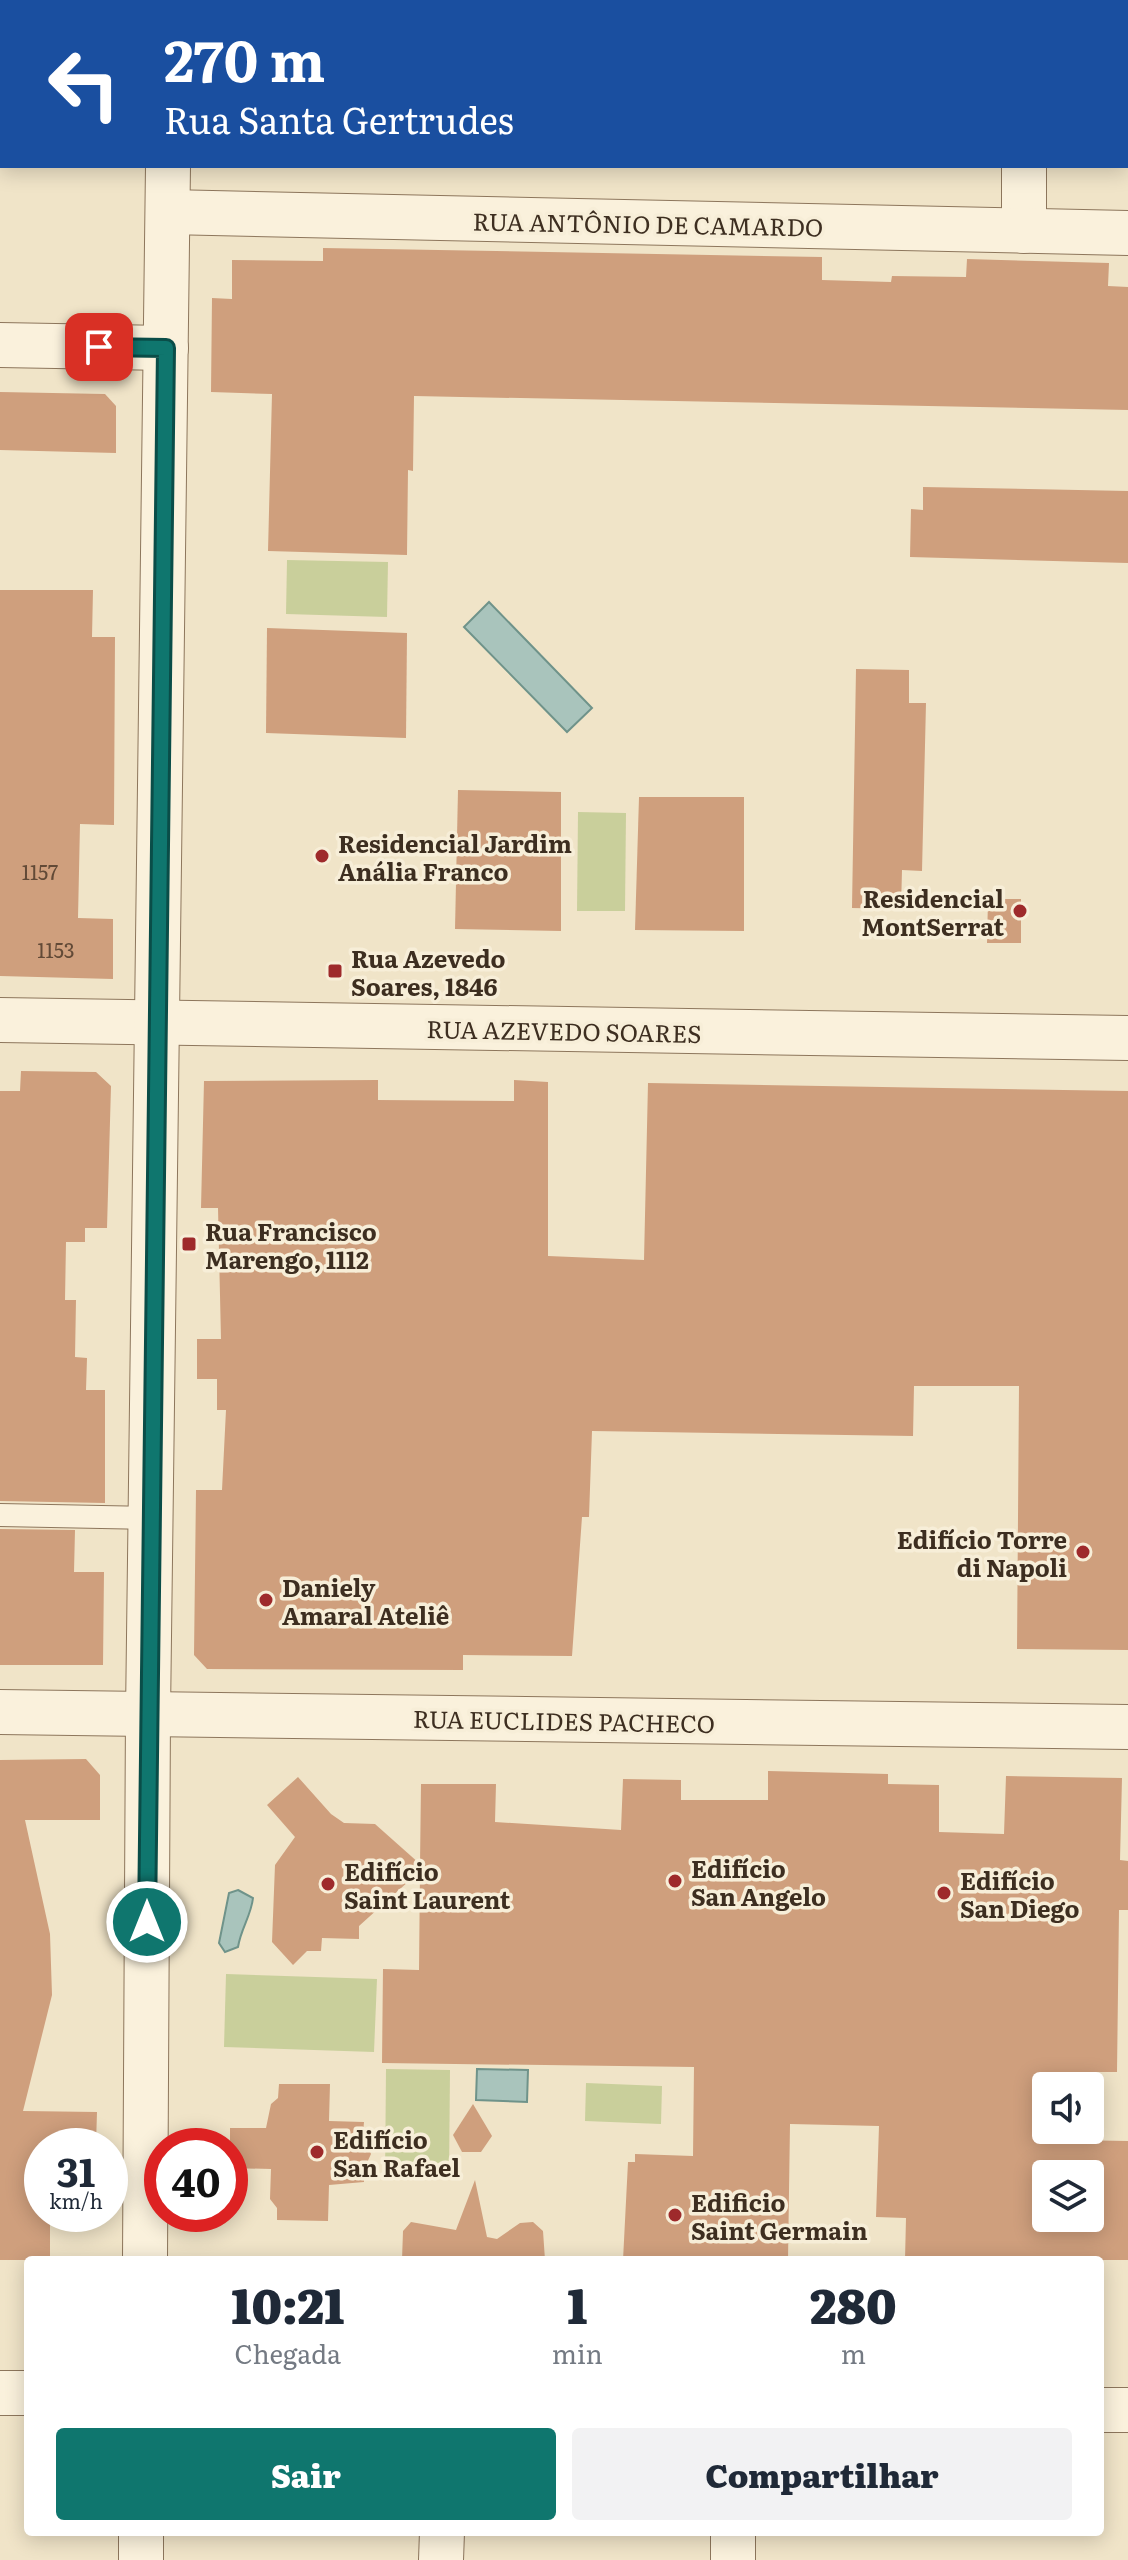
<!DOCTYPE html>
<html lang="pt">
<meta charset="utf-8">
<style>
body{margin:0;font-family:Literata,serif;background:#f2f2f3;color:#1f2937;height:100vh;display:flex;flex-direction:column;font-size:30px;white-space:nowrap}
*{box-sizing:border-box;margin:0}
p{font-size:26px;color:#747a83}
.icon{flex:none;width:44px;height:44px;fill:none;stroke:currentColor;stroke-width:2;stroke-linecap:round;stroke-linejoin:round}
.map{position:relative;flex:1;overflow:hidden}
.details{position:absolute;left:24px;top:2256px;width:1080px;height:280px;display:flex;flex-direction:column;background:#fff;border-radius:8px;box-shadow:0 4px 20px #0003}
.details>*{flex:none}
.banner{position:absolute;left:0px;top:0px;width:1128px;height:168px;box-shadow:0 4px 20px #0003;background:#1a4fa0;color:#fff;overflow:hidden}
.tools{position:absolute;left:1032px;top:2072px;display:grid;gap:16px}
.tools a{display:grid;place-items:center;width:72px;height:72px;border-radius:8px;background:#fff;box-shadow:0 4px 20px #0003;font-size:40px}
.speed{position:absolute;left:24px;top:2128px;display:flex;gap:16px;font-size:40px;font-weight:700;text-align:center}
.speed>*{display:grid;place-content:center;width:104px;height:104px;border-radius:50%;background:#fff;box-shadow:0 4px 20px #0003;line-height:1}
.speed small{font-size:20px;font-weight:400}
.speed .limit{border:12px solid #d22;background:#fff;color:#111}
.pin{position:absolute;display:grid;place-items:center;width:68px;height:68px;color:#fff;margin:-34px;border-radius:16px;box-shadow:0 4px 12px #0006}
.me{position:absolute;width:88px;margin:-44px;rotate:0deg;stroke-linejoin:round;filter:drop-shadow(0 0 6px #0008)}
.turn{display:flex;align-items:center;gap:28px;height:168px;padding:0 32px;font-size:36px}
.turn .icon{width:104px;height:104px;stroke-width:2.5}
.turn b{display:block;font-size:56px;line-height:68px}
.eta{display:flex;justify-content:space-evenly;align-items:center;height:136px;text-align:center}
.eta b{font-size:48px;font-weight:800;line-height:56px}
.action{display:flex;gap:16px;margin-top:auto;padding:16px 32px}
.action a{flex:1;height:92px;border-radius:8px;background:#0f766e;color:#fff;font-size:32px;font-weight:800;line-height:92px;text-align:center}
.action a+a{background:#f2f2f3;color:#1f2937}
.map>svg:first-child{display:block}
.green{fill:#c9cf9b}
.water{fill:#a9c4bc;stroke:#6f938a;stroke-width:2}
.building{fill:#cf9f7d;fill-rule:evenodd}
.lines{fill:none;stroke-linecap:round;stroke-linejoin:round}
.service-casing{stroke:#8d765c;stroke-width:24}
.minor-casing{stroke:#8d765c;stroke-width:46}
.tertiary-casing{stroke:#8d765c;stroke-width:46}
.service{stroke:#faf1dc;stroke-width:22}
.minor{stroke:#faf1dc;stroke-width:44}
.tertiary{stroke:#faf1dc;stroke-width:44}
.route-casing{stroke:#0a4d48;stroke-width:20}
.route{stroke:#0f766e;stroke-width:14}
.poi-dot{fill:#9e2a2b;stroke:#f7eed8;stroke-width:3}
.labels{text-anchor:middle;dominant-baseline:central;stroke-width:7;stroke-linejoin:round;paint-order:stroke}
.number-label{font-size:20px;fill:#624a37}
.street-label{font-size:24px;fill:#3d2e20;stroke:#f7eed8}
.poi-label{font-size:24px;font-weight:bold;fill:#3d2e20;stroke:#f7eed8;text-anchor:start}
</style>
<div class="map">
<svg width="1128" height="2560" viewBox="0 0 1128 2560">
<rect width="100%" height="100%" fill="#f0e4c8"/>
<g class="green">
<polygon points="287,560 388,562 387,617 286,614"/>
<polygon points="578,812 626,813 625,911 577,911"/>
<polygon points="226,1974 377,1979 374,2052 224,2047"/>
<polygon points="386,2069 450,2070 449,2179 385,2178"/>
<polygon points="586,2083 662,2086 661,2124 585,2121"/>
</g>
<g class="water">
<polygon points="489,602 592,708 567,732 464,627"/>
<path d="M238,1890l15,8c-2,18 -12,30 -15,49l-13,5 -6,-9 10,-50z"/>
<polygon points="477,2069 528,2070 527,2102 476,2100"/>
</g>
<g class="building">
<polygon points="323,248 822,257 822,280 891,282 892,276 966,277 967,259 1109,263 1108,286 1128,287 1128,410 414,396 413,471 408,470 407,555 268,551 272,394 211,392 212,298 232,299 232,260 323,261"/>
<polygon points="0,392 105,394 116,406 116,453 0,450"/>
<polygon points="923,487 1128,491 1128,563 910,557 911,509 923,510"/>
<polygon points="0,590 93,590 92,637 115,637 114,825 80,824 78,918 113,919 113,979 0,976"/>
<polygon points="267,628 407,633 406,738 266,733"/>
<polygon points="856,669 909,670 909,703 926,703 922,871 902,870 901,909 852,908"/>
<polygon points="458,790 561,792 561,931 455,929"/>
<polygon points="639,797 744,797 744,931 635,930"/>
<polygon points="988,899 1021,899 1021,943 987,943"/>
<polygon points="21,1071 96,1072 111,1086 107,1228 85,1228 85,1242 66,1242 65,1300 76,1300 75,1357 87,1358 86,1390 105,1390 105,1503 0,1501 0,1091 20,1091"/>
<polygon points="378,1080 378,1100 514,1101 514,1080 548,1082 548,1256 644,1260 648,1083 1128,1091 1128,1650 1017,1649 1019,1386 914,1386 913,1436 592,1431 589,1517 582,1517 572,1656 463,1655 463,1670 207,1669 194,1655 196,1490 222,1490 226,1410 217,1410 217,1379 197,1379 197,1339 221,1339 218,1208 201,1208 204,1081"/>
<polygon points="0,1529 75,1530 74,1572 104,1572 103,1665 0,1665"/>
<polygon points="86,1759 100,1775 100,1820 25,1820 50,1934 52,1995 23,2111 97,2112 96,2144 42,2144 42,2214 50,2214 50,2260 0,2260 0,1760"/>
<path d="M768,1771l120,3v10l51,1v47l65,2 2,-58 116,2 -2,82 8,1v49h-9l-2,162h-48v14h-23v44h23v10l59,1v119h-223l1,-42 -30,-1 3,-91 -89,-2 -2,136h-165l5,-98h7v-8l58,2 1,-89 -312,-4 1,-94 36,1 1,-99 -61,55v13l-37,-1 -1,13h-14l-14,14 -21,-23 3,-77 20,-28 -28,-32 31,-28 33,37 13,9 31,1 45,40 1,-80h75l-1,38 126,8 2,-51 58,1v20h87zM1046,2174h44v44h-44z"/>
<polygon points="279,2084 330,2084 329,2121 364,2122 363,2134 371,2154 364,2169 364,2182 329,2185 328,2221 277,2220 277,2208 270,2199 271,2169 230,2168 230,2128 266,2128 271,2104 278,2098"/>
<polygon points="473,2104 492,2136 481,2152 462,2152 453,2135"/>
<polygon points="475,2180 487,2237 497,2239 520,2223 533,2222 543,2231 545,2260 402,2260 403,2231 411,2222 456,2230"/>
</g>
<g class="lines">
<g class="service-casing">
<polyline id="service" points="0,1515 152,1518"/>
</g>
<g class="minor-casing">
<g id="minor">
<polyline points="1024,0 1024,2"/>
<polyline points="1024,166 1024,231"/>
<polyline points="168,212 1128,233"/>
<polyline points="0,345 166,348"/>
<polyline points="0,1712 1128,1727"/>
<polyline points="0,2393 28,2393"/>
<polyline points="1100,2410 1128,2410"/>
<polyline points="441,2560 442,2532"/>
<polyline points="733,2560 733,2532"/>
</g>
</g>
<g class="tertiary-casing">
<g id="tertiary">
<polyline points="170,2 170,0"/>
<polyline points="0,1020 1128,1038"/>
<polyline points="145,2260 148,1714 168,166"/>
<polyline points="141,2560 141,2532"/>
</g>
</g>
<use href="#service" class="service"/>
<use href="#minor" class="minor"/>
<use href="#tertiary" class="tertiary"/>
</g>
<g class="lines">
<g class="route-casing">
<polyline id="route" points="99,347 166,348 147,1922"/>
</g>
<use href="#route" class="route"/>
</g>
<g class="poi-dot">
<circle cx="322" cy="856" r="8"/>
<circle cx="1020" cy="911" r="8"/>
<rect x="327" y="963" width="16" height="16" rx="4"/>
<rect x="181" y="1236" width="16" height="16" rx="4"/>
<circle cx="1083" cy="1552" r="8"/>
<circle cx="266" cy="1600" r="8"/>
<circle cx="675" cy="1881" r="8"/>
<circle cx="328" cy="1884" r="8"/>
<circle cx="944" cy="1893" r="8"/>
<circle cx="317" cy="2152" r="8"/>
<circle cx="675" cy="2215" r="8"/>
</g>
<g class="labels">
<g class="number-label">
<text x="40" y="871">1157</text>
<text x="56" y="949">1153</text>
</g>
<g class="street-label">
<text transform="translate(648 223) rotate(1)">RUA ANTÔNIO DE CAMARDO</text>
<text transform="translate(564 1030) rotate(1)">RUA AZEVEDO SOARES</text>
<text transform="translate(564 1720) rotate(1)">RUA EUCLIDES PACHECO</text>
</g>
<g class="poi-label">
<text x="338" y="842">Residencial Jardim<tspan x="338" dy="28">Anália Franco</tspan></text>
<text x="1004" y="897" text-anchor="end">Residencial<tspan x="1004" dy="28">MontSerrat</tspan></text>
<text x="351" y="957">Rua Azevedo<tspan x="351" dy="28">Soares, 1846</tspan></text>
<text x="205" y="1230">Rua Francisco<tspan x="205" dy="28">Marengo, 1112</tspan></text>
<text x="1067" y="1538" text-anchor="end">Edifício Torre<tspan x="1067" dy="28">di Napoli</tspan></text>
<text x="282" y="1586">Daniely<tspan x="282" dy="28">Amaral Ateliê</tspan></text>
<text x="691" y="1867">Edifício<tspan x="691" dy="28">San Angelo</tspan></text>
<text x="344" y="1870">Edifício<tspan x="344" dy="28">Saint Laurent</tspan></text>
<text x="960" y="1879">Edifício<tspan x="960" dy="28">San Diego</tspan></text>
<text x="333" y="2138">Edifício<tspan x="333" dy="28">San Rafael</tspan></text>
<text x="691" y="2201">Edificio<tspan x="691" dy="28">Saint Germain</tspan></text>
</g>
</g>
</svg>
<div class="tools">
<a><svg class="icon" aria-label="sound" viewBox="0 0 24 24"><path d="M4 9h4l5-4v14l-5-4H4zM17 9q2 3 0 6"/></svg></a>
<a><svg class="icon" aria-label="layers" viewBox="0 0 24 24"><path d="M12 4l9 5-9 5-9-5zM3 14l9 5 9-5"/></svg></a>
</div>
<div class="speed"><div>31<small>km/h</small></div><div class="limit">40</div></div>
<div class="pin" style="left:99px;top:347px;background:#d93025"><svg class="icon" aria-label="arrive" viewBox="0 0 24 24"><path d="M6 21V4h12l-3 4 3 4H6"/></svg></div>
<svg class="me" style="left:147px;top:1922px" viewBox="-20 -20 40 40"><circle r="17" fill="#0f766e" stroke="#fff" stroke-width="3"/><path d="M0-11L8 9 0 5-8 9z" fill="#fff"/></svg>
<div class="banner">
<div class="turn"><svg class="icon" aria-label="left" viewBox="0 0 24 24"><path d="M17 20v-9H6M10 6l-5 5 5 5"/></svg><div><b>270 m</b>Rua Santa Gertrudes</div></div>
</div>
<section class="details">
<div class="eta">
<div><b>10:21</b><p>Chegada</p></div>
<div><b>1</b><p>min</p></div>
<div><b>280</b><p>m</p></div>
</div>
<div class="action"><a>Sair</a><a>Compartilhar</a></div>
</section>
</div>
